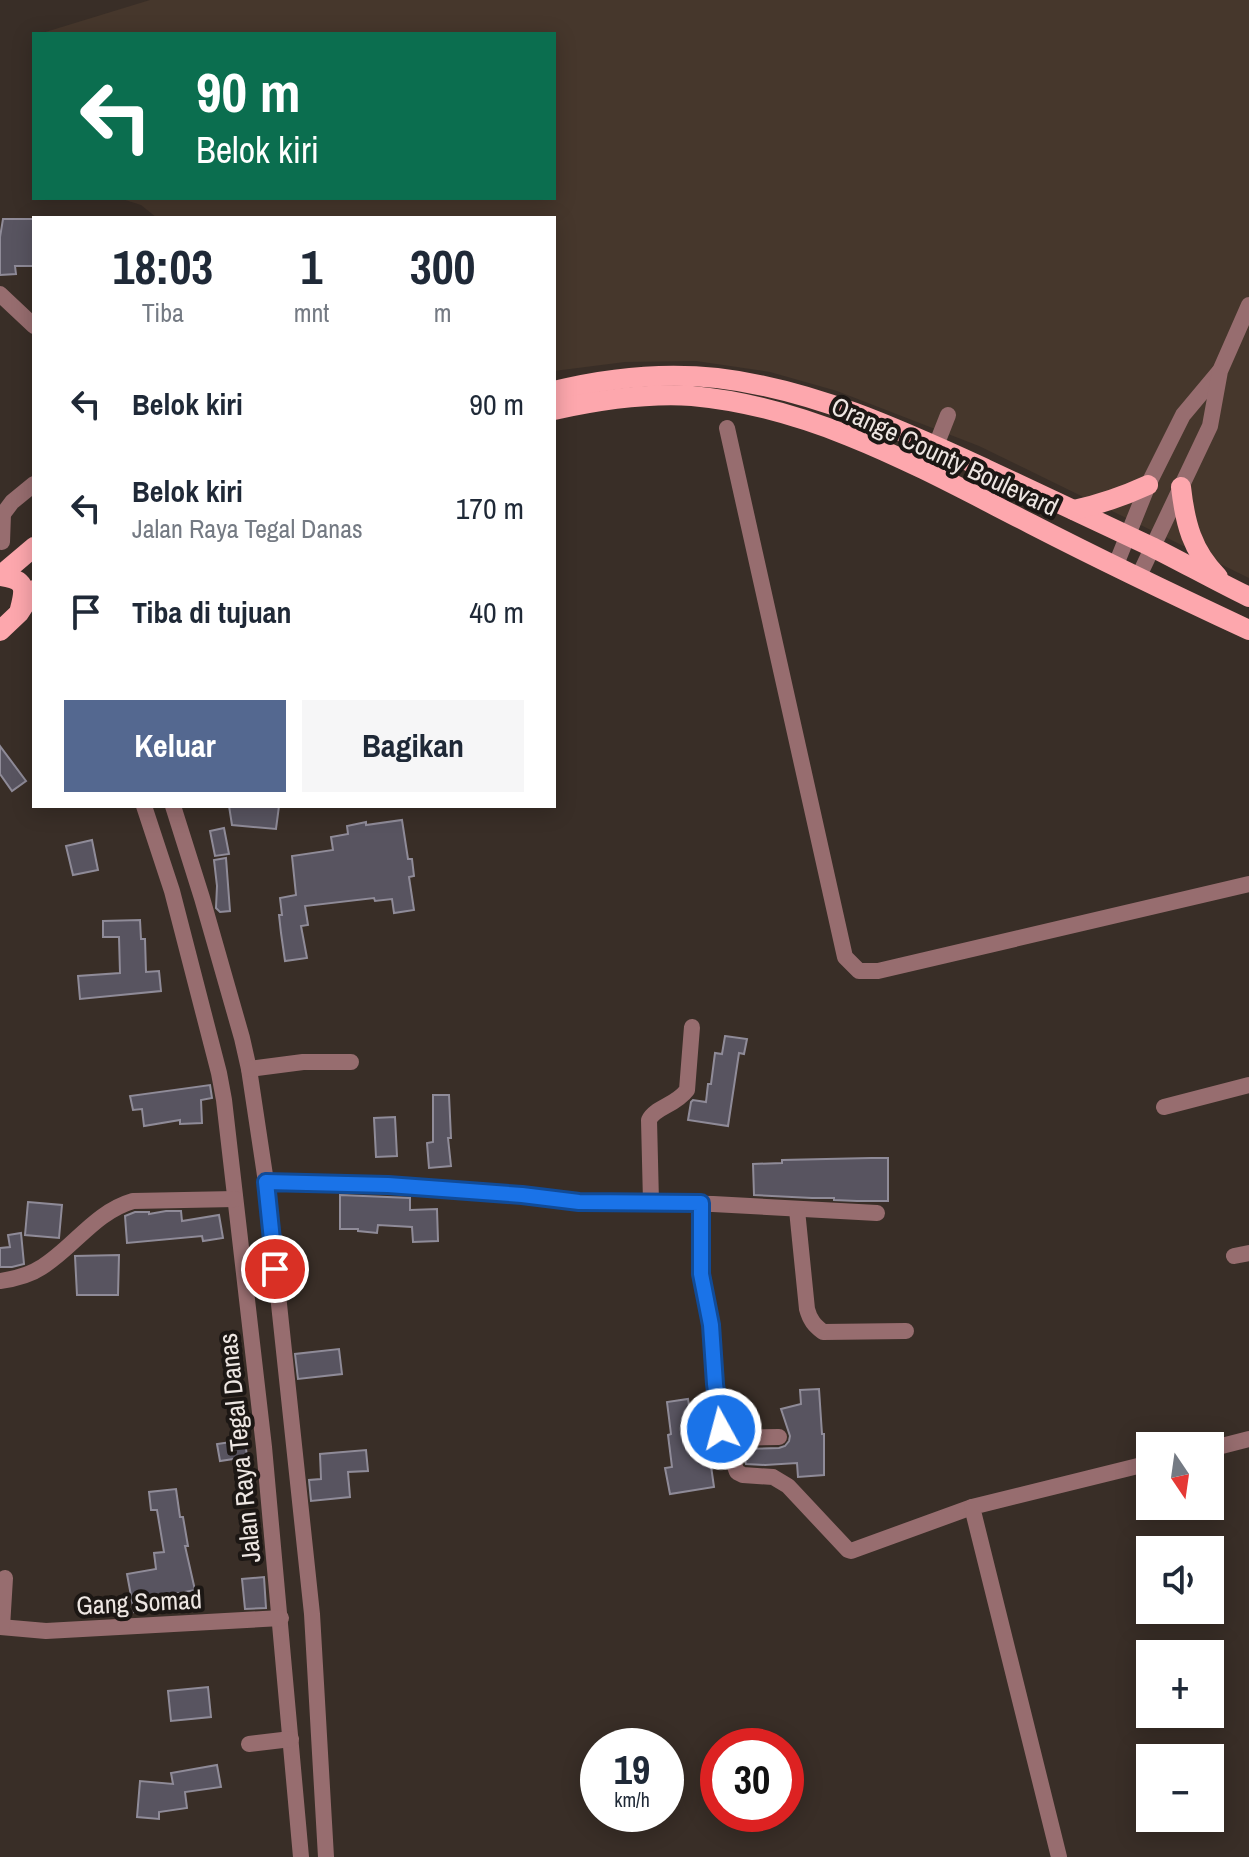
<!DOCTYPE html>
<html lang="id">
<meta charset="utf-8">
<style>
body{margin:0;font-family:"Archivo Narrow",sans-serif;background:#f6f6f7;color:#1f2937;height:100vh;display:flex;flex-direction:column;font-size:30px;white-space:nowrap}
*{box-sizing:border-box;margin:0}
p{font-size:26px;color:#747a83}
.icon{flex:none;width:44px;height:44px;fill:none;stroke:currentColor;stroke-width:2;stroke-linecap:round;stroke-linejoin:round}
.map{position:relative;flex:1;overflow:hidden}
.panel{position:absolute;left:32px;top:216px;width:524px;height:592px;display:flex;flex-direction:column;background:#fff;border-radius:0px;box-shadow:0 4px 20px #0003}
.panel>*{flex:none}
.hud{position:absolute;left:32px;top:32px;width:524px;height:168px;border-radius:0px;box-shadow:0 4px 20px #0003;background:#0b6e4f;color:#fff;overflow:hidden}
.needle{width:52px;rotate:167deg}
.fabs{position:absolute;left:1136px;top:1432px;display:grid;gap:16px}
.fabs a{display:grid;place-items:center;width:88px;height:88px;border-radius:0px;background:#fff;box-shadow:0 4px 20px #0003;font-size:40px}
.speed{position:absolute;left:580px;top:1728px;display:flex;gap:16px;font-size:40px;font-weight:700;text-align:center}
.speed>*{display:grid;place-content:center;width:104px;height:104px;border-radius:50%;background:#fff;box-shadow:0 4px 20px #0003;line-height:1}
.speed small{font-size:20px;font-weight:400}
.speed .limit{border:12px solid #d22;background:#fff;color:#111}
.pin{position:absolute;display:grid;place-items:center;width:68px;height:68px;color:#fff;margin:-34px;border:4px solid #fff;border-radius:50%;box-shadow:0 2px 8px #0007}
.me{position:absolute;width:88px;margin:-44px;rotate:353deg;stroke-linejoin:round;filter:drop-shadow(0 0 6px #0008)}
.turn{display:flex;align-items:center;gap:28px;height:168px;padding:0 32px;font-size:36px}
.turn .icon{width:104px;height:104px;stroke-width:2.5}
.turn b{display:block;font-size:56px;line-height:68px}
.eta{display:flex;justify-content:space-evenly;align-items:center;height:136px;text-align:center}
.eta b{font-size:48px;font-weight:700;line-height:56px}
.button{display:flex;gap:16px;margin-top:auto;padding:16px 32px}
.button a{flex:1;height:92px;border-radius:0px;background:#546890;color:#fff;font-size:32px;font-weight:700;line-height:92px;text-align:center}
.button a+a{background:#f6f6f7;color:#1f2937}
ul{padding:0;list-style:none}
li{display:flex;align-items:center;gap:24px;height:104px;padding:0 32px}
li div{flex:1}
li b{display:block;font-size:30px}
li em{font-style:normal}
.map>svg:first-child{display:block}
.built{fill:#46372c}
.building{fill:#585460;stroke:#8f8b98;stroke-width:2}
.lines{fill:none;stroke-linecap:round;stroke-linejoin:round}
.minor{stroke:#976d6f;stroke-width:16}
.major{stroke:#fda7ad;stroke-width:20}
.route-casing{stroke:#114b97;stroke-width:20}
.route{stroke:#1a73e8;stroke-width:14}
.labels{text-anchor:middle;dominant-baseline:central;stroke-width:8;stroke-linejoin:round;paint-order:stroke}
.street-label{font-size:26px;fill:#ede6e2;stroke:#1c1714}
</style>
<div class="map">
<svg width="1249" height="1857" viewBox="0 0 1249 1857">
<rect width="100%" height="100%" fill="#392e27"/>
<polygon class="built" points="150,0 1249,0 1249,578 979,446 837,391 770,372 696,361 625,362 554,371 554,218 157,218 141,205 119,198 554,198 554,34 39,34"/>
<g class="building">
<polygon points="3,219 34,219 34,266 15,266 16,274 0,275 0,237"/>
<polygon points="0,746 26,781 12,791 0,774"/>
<polygon points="229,806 279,806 276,829 232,825"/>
<polygon points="402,820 408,859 412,859 414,876 409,877 414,910 394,913 392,899 375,901 374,898 305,906 308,925 301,926 307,958 285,961 281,933 279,915 282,915 280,898 296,895 292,856 333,850 331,837 348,834 347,826 366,822 366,825"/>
<polygon points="224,828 229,854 215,856 210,831"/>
<polygon points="92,840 98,870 73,875 66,846"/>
<polygon points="226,858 230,911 220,912 216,908 217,886 214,860"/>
<polygon points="140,920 141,939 145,939 146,972 159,971 161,991 80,999 78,976 120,973 119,937 103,937 103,921"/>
<polygon points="725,1036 747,1039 744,1054 739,1053 728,1126 688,1120 691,1102 693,1100 706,1102 708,1084 711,1084 715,1053 722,1054"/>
<polygon points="210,1085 212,1098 201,1100 202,1123 180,1124 180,1120 144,1126 142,1109 133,1110 130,1096"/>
<polygon points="433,1095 449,1095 451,1138 448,1138 451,1166 429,1168 427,1143 433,1142"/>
<polygon points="395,1117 397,1156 376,1157 374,1118"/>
<polygon points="871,1158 888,1158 888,1201 857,1201 834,1200 834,1198 812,1198 754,1195 753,1164 782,1163 782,1160"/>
<polygon points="340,1195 410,1198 410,1210 437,1209 438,1241 413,1242 412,1227 378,1225 377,1233 358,1231 358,1229 340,1229"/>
<polygon points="28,1202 62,1205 59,1238 25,1235"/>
<polygon points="166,1211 181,1211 182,1221 219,1215 223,1238 203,1241 202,1236 127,1243 125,1216 135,1212 149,1212 149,1214"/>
<polygon points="21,1233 24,1264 12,1267 0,1267 0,1248 10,1247 8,1235"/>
<polygon points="119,1255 118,1295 77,1295 75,1256"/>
<polygon points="339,1349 342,1374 298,1379 295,1354"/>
<polygon points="819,1389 822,1434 824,1434 824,1475 798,1477 797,1463 765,1465 746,1464 742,1449 779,1448 785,1446 789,1441 790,1436 781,1409 801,1404 800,1390"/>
<polygon points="688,1399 698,1461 710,1459 714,1487 670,1494 665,1468 672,1467 668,1435 671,1434 667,1402"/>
<polygon points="245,1440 247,1457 220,1461 217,1444"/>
<polygon points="366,1450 368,1471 348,1472 350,1497 311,1501 309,1480 321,1479 320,1454"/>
<polygon points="176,1489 180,1517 183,1517 188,1546 185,1546 195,1590 159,1597 161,1607 134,1612 127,1574 156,1569 154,1553 164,1552 157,1510 151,1510 149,1492"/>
<polygon points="264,1577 266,1608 245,1609 242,1579"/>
<polygon points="208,1687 211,1717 171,1721 168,1691"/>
<polygon points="217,1765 221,1787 185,1792 187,1808 159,1812 159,1819 137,1817 140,1781 173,1784 171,1773"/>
</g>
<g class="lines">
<g class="minor">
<polyline points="0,294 34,326"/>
<polyline points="727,428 845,957 859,971 878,971 1249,884"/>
<polyline points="926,471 948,415"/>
<polyline points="2,542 3,514 12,502 34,484"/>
<polyline points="1115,567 1148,485 1183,415 1219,372"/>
<polyline points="1138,578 1210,426 1220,371 1249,305"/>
<polyline points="144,806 172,891 219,1073 224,1100 264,1447 301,1857"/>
<polyline points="173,806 202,898 242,1038 249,1069 266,1182 312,1614 326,1857"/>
<polyline points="249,1069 303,1062 351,1062"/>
<polyline points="1164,1107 1249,1085"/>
<polyline points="266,1182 388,1185 522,1195 562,1201 713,1204 877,1213"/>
<path d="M651,1202l-2,-82c6,-13 26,-14 38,-30l5,-63"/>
<polyline points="701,1203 701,1274 711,1325 715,1384 721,1429 737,1472 743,1475 773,1477 788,1486 848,1550 851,1551 972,1507"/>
<path d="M797,1210l10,99c3,11 7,16 16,23l83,-1"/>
<polyline points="1234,1256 1249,1253"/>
<path d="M0,1281c14,-2 30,-6 42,-14 32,-20 53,-55 91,-66l102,-2"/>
<polyline points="725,1438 779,1437"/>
<polyline points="1210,1449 1249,1439"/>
<polyline points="0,1627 46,1631 281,1618"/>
<polyline points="2,1627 5,1578"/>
<polyline points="249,1744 291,1739"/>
<polyline points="1059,1857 972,1507 1150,1463"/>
</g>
<g class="major">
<path d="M554,391c53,-13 108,-19 163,-13 95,11 184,52 269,91 56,26 111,52 166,78 32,16 64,34 97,50"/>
<path d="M554,410c45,-10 92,-17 138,-14 123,11 231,73 339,128 72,37 145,72 218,106"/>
<path d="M1181,487c4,36 11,64 37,90"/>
<path d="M1074,510c27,-6 50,-14 74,-25"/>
<polyline points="0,576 34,547"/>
<path d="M1,576c24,4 25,10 19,33"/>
<polyline points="0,631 19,613 34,590"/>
</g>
</g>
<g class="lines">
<g class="route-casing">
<polyline id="route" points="275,1269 266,1182 388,1185 522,1195 579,1202 701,1203 701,1274 711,1325 715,1384 721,1429"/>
</g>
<use href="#route" class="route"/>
</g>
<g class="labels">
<g class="street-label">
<text transform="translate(945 456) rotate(25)">Orange County Boulevard</text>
<text transform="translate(239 1448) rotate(-96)">Jalan Raya Tegal Danas</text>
<text transform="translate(139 1602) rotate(-3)">Gang Somad</text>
</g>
</g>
</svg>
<div class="fabs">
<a><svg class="needle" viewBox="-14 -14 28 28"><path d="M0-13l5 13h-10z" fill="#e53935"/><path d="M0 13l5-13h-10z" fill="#747a83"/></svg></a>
<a><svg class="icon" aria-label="sound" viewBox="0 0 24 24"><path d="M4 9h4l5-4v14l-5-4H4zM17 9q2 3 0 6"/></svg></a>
<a>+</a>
<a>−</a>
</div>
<div class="speed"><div>19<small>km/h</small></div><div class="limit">30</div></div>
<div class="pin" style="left:275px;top:1269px;background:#d93025"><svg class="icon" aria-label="arrive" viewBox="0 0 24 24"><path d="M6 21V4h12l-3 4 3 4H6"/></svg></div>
<svg class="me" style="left:721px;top:1429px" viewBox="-20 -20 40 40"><circle r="17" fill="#1a73e8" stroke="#fff" stroke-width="3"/><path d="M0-11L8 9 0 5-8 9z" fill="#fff"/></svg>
<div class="hud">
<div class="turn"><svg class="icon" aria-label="left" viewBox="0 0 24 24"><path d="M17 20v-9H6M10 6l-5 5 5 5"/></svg><div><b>90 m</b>Belok kiri</div></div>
</div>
<section class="panel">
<div class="eta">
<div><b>18:03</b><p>Tiba</p></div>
<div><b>1</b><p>mnt</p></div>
<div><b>300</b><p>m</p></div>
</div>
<ul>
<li><svg class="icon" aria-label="left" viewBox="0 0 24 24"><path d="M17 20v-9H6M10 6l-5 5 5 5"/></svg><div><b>Belok kiri</b></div><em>90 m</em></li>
<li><svg class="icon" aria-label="left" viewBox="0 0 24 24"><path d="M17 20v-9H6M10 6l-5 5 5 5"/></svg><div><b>Belok kiri</b><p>Jalan Raya Tegal Danas</p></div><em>170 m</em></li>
<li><svg class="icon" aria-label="arrive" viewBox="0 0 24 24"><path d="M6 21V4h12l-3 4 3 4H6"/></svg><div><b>Tiba di tujuan</b></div><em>40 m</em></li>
</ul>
<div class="button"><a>Keluar</a><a>Bagikan</a></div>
</section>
</div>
